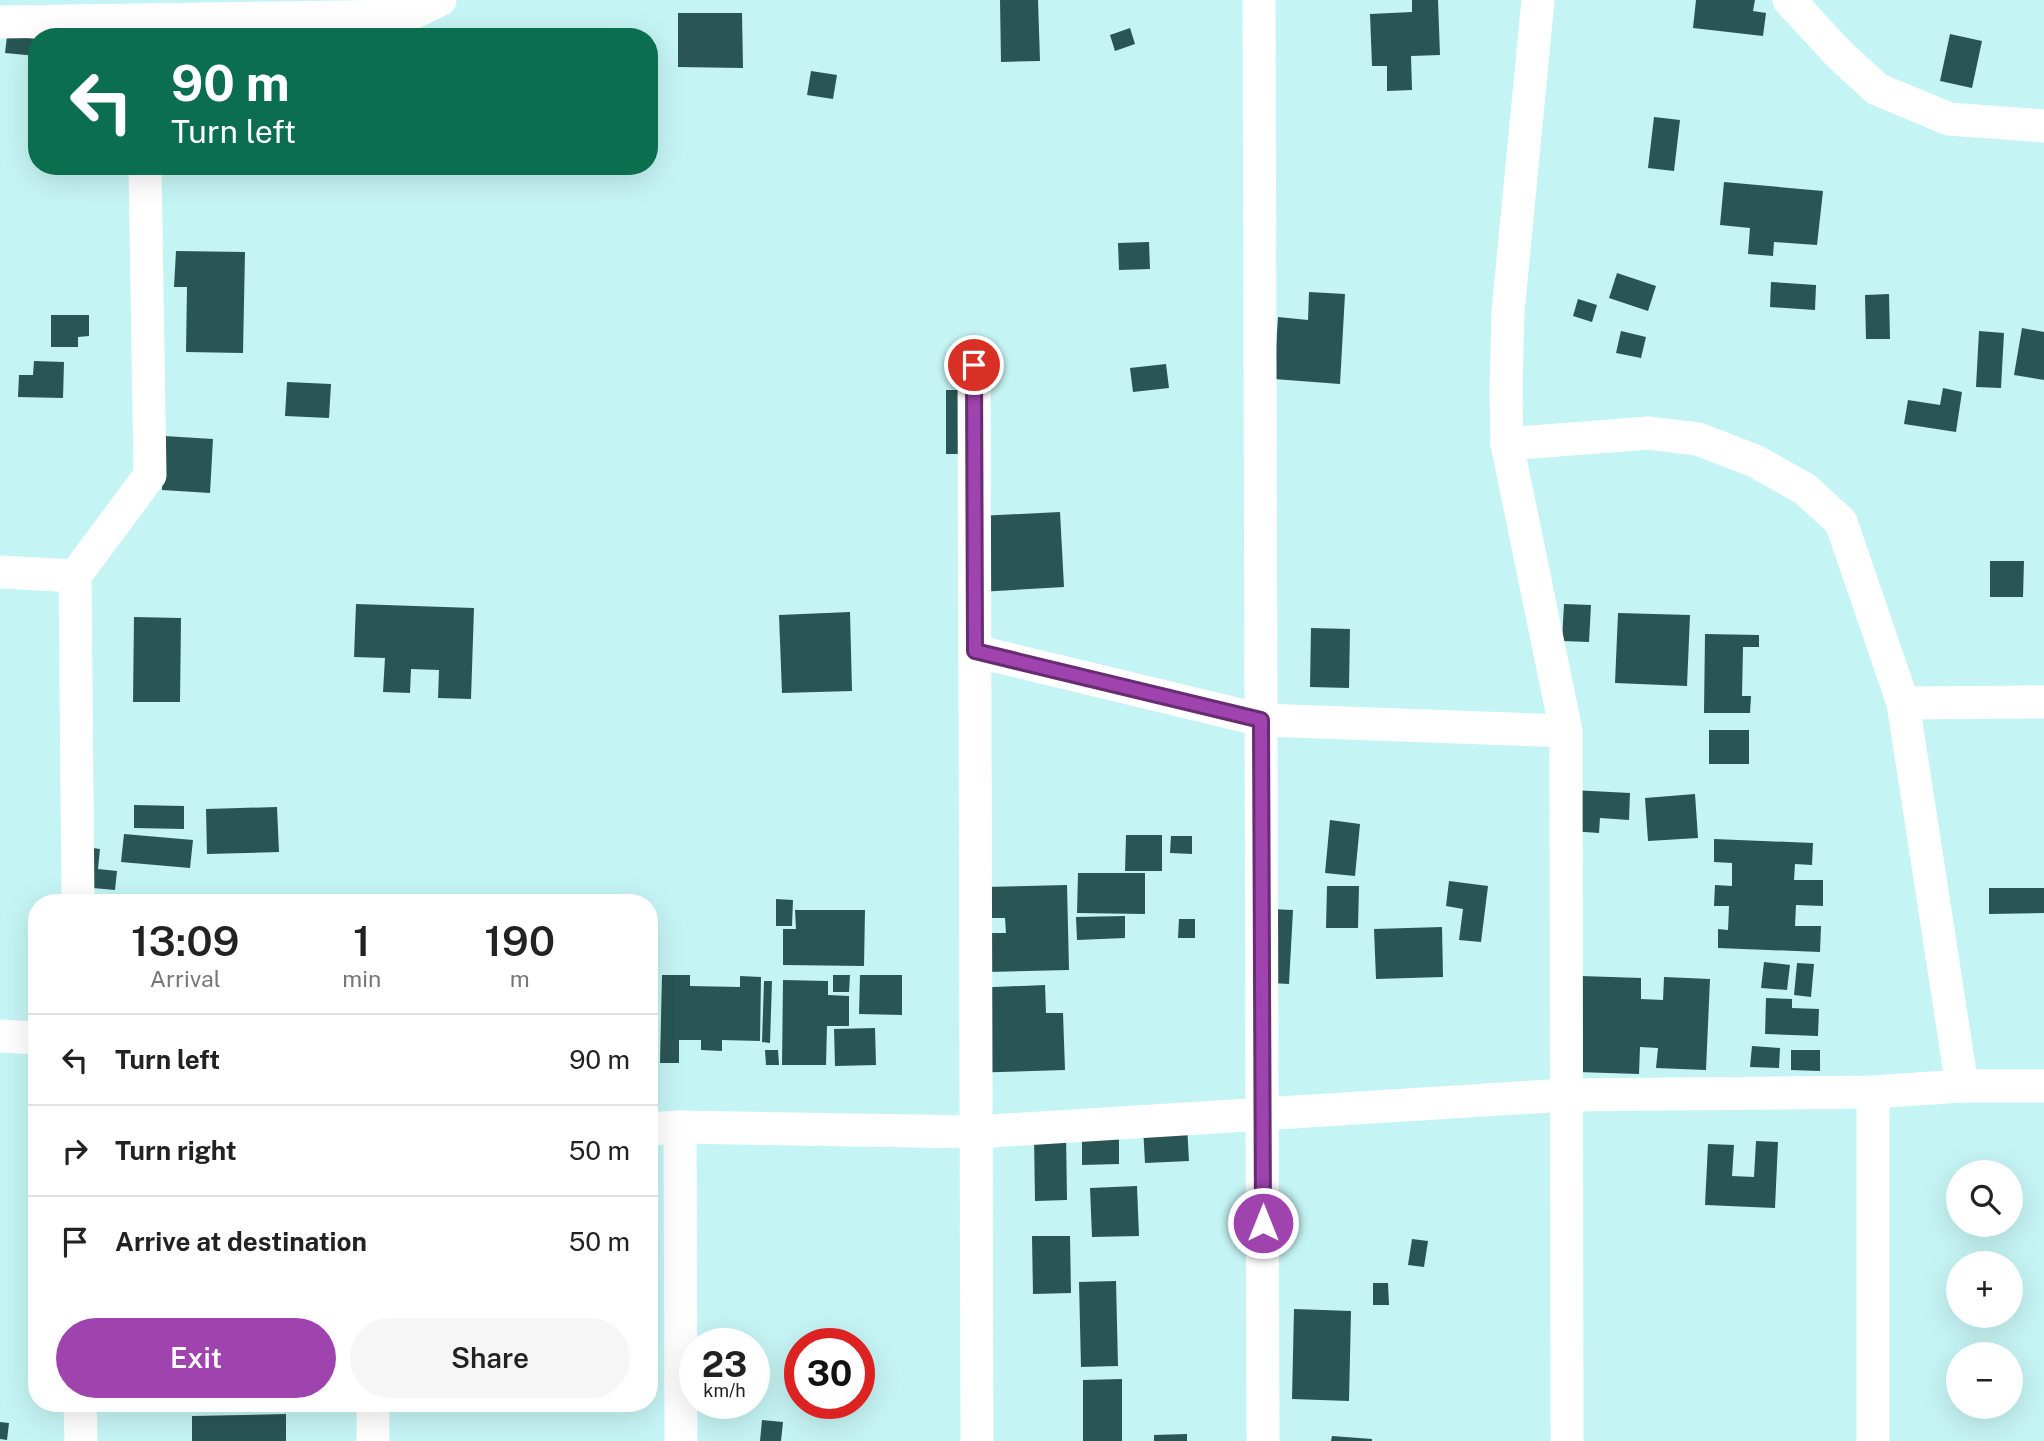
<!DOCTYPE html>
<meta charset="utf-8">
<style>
body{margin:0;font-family:"Public Sans",sans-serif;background:#f6f6f6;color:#222;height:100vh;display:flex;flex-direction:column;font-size:26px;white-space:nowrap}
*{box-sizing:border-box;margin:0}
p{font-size:23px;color:#767676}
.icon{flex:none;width:38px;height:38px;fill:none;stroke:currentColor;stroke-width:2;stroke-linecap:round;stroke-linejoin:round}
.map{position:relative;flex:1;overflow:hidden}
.details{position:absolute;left:28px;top:894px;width:630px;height:518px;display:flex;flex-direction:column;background:#fff;border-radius:28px;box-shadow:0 7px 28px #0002}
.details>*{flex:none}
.hud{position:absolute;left:28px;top:28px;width:630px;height:147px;border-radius:28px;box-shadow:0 7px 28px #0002;background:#0b6e4f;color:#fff;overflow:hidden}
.tools{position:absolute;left:1946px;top:1160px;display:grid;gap:14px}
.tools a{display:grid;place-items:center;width:77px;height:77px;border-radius:50%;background:#fff;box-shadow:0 7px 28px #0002;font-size:35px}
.speed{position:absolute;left:679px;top:1328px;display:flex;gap:14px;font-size:35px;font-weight:700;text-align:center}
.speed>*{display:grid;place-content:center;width:91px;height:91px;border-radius:50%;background:#fff;box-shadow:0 7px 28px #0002;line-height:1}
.speed small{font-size:18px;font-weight:400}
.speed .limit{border:10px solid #d22;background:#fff;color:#111}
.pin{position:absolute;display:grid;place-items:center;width:60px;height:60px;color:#fff;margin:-30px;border:4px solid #fff;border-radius:50%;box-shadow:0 2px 7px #0007}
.me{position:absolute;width:77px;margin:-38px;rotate:0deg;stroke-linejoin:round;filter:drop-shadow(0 0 5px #0008)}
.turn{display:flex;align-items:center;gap:24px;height:147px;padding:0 28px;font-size:32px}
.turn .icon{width:91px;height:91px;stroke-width:2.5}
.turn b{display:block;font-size:49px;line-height:60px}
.eta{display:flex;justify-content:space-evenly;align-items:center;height:119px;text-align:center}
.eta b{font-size:42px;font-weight:600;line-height:49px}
.button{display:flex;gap:14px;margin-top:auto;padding:14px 28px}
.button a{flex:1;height:80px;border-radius:42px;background:#9f43ae;color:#fff;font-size:28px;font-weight:600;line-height:80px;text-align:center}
.button a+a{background:#f6f6f6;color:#222}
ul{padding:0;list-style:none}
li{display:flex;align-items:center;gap:21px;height:91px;padding:0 28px;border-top:2px solid #e0e0e0}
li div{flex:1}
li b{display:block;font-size:26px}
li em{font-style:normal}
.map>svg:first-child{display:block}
.building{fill:#2a5555}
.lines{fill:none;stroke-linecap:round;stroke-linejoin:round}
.minor{stroke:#fff;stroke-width:33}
.route-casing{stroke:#672c71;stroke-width:18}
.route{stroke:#9f43ae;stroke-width:12}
</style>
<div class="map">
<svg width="2044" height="1441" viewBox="0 0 2044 1441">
<rect width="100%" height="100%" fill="#c5f4f4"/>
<g class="building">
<polygon points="1000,0 1038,0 1040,61 1001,62"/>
<polygon points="1412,0 1438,0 1440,55 1411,56 1412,90 1387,91 1387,66 1372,66 1370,14 1412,12"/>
<polygon points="1696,0 1755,0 1753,11 1766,13 1763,36 1693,28"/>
<polygon points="678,13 742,13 743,68 678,67"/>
<polygon points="1130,28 1135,44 1115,51 1110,35"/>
<polygon points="1950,34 1982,41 1972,88 1940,81"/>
<polygon points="7,36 37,39 37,56 5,53"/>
<polygon points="811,71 837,75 833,99 807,95"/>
<polygon points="1654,117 1680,120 1674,171 1648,168"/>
<polygon points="1724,182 1823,191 1817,245 1774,242 1773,256 1748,254 1750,228 1720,225"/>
<polygon points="1149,242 1150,269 1119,270 1118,243"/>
<polygon points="176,251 245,252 243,353 186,352 187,287 174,287"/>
<polygon points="1617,273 1656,286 1648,311 1609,298"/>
<polygon points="1771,282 1816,285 1815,310 1770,307"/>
<polygon points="1309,292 1345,294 1340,384 1274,379 1278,317 1308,320"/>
<polygon points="1889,294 1890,339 1866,339 1865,295"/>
<polygon points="1578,299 1597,305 1592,322 1573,316"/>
<polygon points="51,315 89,315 89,336 78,337 78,347 51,347"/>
<polygon points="2022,328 2044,332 2044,380 2014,375"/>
<polygon points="1621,331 1646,337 1641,358 1616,353"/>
<polygon points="1979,331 2004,333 2001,388 1976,387"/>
<polygon points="34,361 64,362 63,398 18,397 19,375 33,375"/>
<polygon points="1166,364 1169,388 1133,392 1130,368"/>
<polygon points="287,382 331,384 329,418 285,416"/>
<polygon points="1943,388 1962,392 1956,432 1904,424 1908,400 1940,405"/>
<polygon points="946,390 984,390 983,454 946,454"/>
<polygon points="164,436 213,439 210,493 162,490"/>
<polygon points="1060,512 1064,587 961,593 958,517"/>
<polygon points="1990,561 2024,561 2023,597 1990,597"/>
<polygon points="356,604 474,608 471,699 438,698 439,670 411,669 410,693 383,692 385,658 354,657"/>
<polygon points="1564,604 1591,605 1589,642 1562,641"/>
<polygon points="850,612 852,691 782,693 779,615"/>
<polygon points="1618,613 1690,615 1687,686 1615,683"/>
<polygon points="134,617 181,618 180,702 133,702"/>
<polygon points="1311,628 1350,629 1349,688 1310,687"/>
<polygon points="1705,634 1759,635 1759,647 1743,647 1742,696 1751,696 1750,713 1704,713"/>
<rect x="1709" y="730" width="40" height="34"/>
<polygon points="1572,790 1630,793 1629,820 1600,818 1599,833 1570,831"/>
<polygon points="1695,794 1698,838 1648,841 1645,798"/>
<polygon points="134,805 184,806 184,829 134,828"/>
<polygon points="277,807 279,852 207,854 206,809"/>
<polygon points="1330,820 1360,824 1355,876 1325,873"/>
<polygon points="124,834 193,840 190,868 121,862"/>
<polygon points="1126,835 1162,835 1162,871 1125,871"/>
<polygon points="1171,836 1192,836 1192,854 1170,853"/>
<polygon points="1714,839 1813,843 1812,865 1795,864 1794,880 1823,880 1823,906 1796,905 1795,926 1821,926 1820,952 1718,948 1718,929 1728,930 1729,906 1714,906 1715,885 1732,886 1732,863 1714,862"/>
<polygon points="86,847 100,849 98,869 117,871 115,890 82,887"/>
<polygon points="1078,873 1145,873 1145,914 1077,913"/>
<polygon points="1449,881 1488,886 1481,942 1459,940 1463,909 1446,906"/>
<polygon points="1067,885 1069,970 986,972 992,933 1006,933 1005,918 992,918 984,887"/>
<polygon points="1327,886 1359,886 1358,928 1326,928"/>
<polygon points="1989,888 2044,888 2044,913 1989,914"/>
<polygon points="776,899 793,900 792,926 776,926"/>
<polygon points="1250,908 1293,910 1289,984 1247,982"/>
<polygon points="795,910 865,910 864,966 783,965 783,929 796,929"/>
<polygon points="1125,916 1125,938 1077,940 1076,917"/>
<polygon points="1179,919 1195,919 1195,938 1178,938"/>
<polygon points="1442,927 1443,977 1376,979 1374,929"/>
<polygon points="1764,962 1790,965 1787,990 1761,988"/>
<polygon points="1797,963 1814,964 1811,997 1794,995"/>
<polygon points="662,975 690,975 690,986 740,987 740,976 761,977 760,1041 722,1040 722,1051 701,1050 701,1040 679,1040 679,1063 660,1063"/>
<polygon points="833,975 850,975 849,992 833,992"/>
<polygon points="860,975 902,975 902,1015 859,1014"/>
<polygon points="1581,976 1641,978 1641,999 1663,1000 1664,977 1710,979 1706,1070 1656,1068 1658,1048 1640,1047 1639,1074 1577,1072"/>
<polygon points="783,980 828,981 828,995 849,996 849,1026 827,1026 826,1065 782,1065"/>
<polygon points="764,981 772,981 770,1043 762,1042"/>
<polygon points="1045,985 1046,1013 1063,1013 1065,1070 964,1073 970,988"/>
<polygon points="1766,998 1792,999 1792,1008 1819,1009 1818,1036 1765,1034"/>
<polygon points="875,1028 876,1065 835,1066 834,1029"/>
<polygon points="1752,1046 1780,1048 1779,1068 1750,1067"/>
<polygon points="765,1050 778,1050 779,1065 766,1065"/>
<polygon points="1791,1050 1820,1050 1820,1071 1791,1070"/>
<polygon points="1082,1125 1119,1125 1119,1164 1082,1165"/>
<polygon points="1187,1125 1189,1161 1145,1163 1143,1127"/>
<polygon points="1066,1134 1067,1200 1035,1201 1034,1135"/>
<polygon points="1756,1141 1778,1142 1775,1208 1705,1205 1708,1144 1734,1145 1732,1176 1754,1177"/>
<polygon points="1137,1186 1139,1236 1092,1237 1090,1188"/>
<polygon points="1032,1236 1070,1236 1071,1293 1033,1294"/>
<polygon points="1412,1239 1428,1241 1424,1267 1408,1265"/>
<polygon points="1116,1281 1118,1366 1081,1367 1079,1282"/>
<polygon points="1373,1283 1388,1283 1389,1305 1373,1305"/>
<polygon points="1294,1309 1351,1311 1349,1401 1292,1399"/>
<polygon points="1122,1379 1122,1441 1083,1441 1083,1380"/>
<polygon points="92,1404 134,1404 134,1412 92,1409"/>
<polygon points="286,1414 286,1441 192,1441 192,1416"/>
<polygon points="762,1420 783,1422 781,1441 760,1441"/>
<polygon points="0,1422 9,1423 7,1440 0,1439"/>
<polygon points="1187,1434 1187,1441 1154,1441 1154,1435"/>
<polygon points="1332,1436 1372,1439 1372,1441 1331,1441"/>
</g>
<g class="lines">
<g class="minor">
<polyline points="1259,0 1263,1441"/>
<polyline points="1538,0 1508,312 1506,392 1507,444 1566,731 1567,1441"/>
<polyline points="1789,0 1839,54 1877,89 1949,119 2044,126"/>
<polyline points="0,22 407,16 440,0"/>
<polyline points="974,365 977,1441"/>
<polyline points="1507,444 1648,433 1698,439 1755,461 1805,489 1841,522 1903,703 1962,1086"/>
<polyline points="0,572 75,576"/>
<polyline points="975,651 1261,720 1566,731"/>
<polyline points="1903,703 2044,702"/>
<polyline points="78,903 75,576 150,475 145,166"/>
<polyline points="0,1036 37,1038"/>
<polyline points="1873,1092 1873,1441"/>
<polyline points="680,1127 681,1441"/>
<polyline points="649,1129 680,1127 976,1132 1566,1095 1873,1092 1962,1086 2044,1086"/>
<polyline points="80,1404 81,1441"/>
<polyline points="373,1404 373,1441"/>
</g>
</g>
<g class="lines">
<g class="route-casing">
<polyline id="route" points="974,365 975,651 1261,720 1263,1223"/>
</g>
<use href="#route" class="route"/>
</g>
</svg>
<div class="tools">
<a><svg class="icon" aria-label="search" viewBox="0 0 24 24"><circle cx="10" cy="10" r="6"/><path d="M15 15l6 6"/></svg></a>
<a>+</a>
<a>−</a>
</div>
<div class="speed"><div>23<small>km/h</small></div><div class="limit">30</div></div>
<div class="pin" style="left:974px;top:365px;background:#d93025"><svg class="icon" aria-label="arrive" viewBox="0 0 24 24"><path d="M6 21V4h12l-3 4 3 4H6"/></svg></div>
<svg class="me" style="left:1263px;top:1223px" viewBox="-20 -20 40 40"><circle r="17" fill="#9f43ae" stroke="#fff" stroke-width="3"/><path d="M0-11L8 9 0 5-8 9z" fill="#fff"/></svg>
<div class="hud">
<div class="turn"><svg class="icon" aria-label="left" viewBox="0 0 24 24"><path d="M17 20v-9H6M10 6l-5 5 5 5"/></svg><div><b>90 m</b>Turn left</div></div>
</div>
<section class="details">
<div class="eta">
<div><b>13:09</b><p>Arrival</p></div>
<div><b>1</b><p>min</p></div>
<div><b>190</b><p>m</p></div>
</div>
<ul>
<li><svg class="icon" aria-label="left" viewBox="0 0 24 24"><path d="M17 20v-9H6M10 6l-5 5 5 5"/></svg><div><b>Turn left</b></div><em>90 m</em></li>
<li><svg class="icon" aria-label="right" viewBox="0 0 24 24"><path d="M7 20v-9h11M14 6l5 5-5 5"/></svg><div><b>Turn right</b></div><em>50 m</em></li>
<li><svg class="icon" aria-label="arrive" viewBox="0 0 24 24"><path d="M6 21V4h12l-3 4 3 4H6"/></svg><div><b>Arrive at destination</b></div><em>50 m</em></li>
</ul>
<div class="button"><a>Exit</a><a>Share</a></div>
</section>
</div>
